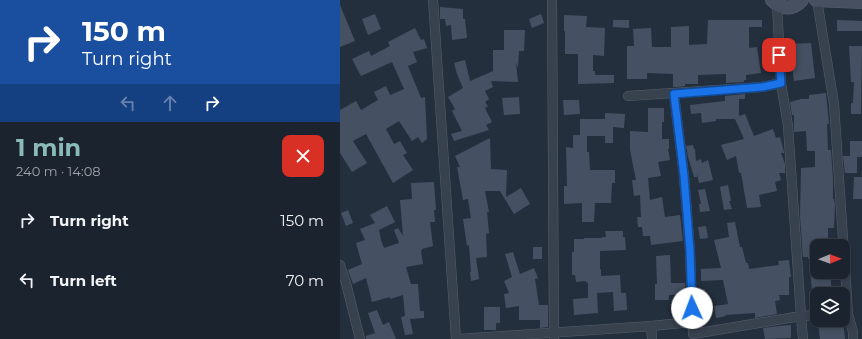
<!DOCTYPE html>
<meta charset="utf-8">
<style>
body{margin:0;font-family:Montserrat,sans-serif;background:#242b36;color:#f1f3f6;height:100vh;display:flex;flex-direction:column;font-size:15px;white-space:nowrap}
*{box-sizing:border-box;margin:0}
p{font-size:13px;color:#a0a4aa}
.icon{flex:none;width:22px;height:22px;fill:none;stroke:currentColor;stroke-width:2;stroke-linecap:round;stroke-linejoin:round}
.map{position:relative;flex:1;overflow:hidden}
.sheet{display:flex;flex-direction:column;background:#1b232e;width:340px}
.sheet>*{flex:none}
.top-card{background:#1a4fa0;color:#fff;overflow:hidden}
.needle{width:26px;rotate:89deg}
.controls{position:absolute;left:470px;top:239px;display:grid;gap:8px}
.controls a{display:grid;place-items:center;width:40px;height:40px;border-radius:8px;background:#1b232e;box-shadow:0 2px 6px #0003,0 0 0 1px #39404a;font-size:20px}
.pin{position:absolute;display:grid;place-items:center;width:34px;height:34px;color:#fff;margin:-17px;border-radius:8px;box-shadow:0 2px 6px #0006}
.me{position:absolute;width:44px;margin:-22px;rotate:358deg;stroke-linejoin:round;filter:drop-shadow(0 0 3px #0008)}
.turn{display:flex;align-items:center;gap:14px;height:84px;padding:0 16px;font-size:18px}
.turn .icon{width:52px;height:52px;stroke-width:2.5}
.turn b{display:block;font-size:28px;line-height:34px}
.lanes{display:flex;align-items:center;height:38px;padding:0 16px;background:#0003;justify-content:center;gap:20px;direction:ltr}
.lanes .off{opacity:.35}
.round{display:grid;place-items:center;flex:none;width:42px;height:42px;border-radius:8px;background:#242b36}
.head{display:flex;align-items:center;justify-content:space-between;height:68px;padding:0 16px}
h1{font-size:24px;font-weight:700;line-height:30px;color:#8bbbb9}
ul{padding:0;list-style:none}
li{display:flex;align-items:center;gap:12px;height:60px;padding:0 16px}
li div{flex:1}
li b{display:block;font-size:15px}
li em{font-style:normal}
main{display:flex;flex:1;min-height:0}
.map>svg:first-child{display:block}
.building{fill:#455162}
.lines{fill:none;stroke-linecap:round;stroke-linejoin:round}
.minor-casing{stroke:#565f6c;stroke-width:10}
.secondary-casing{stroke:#565f6c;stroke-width:14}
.minor{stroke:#38414e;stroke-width:9}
.secondary{stroke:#465061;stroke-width:13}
.route-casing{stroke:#114b97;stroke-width:10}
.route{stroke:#1a73e8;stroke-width:7}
</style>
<main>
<section class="sheet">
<div class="top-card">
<div class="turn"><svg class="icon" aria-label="right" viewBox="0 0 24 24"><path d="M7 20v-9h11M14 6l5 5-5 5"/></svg><div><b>150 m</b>Turn right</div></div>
<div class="lanes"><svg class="icon off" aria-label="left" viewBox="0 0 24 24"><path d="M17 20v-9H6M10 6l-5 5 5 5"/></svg><svg class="icon off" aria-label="ahead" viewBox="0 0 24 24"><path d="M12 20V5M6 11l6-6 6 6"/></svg><svg class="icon" aria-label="right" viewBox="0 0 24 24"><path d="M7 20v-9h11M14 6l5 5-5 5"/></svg></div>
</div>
<div class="head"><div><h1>1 min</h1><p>240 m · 14:08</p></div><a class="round" style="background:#d93025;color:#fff"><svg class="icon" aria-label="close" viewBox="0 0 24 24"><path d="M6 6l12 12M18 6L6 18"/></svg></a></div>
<ul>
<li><svg class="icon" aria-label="right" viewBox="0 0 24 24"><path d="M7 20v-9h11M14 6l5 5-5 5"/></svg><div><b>Turn right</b></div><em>150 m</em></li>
<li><svg class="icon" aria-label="left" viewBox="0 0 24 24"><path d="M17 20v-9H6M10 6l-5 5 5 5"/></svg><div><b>Turn left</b></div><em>70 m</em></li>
</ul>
</section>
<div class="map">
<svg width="522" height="339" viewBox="0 0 522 339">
<rect width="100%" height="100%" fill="#242f3e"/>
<g class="building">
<polygon points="0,5 15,41 0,47"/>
<polygon points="100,7 123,9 123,19 125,19 127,38 112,40 111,25 106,26 105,19 100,19"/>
<polygon points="35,14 41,29 28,35 22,19"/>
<polygon points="201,14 204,23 192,28 189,19"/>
<polygon points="224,15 247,16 246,27 265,28 264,56 253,55 253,71 255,71 255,75 274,75 274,83 238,84 238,54 225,54 225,31 224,31"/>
<polygon points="273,20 289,20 289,28 273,27"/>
<polygon points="368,20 422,20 422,27 409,27 409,48 417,47 421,73 406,75 406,80 404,80 404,82 386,83 386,74 358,75 358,84 345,84 345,86 337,87 333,87 333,74 307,73 307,79 287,79 287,46 294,46 293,29 311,28 312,47 331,47 331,27 349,26 349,45 367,44"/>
<polygon points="497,20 522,21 522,31 497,31"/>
<polygon points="75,28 81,40 84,39 87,48 73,52 77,62 68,66 81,98 85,97 87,139 82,143 78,137 72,141 59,121 46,129 54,144 60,141 67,153 63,155 73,170 53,183 26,134 13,141 27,163 12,172 0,153 0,110 16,101 21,110 38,100 34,92 46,86 50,95 64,89 52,62 21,76 12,59 29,51 31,56 50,46 48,42"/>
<polygon points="164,30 185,30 184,51 179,51 178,68 176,62 178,82 151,81 153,87 145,91 149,99 145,102 148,106 145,108 152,122 146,125 149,130 114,141 111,134 122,131 112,111 115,109 108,97 123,88 117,74 114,63 125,60 130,81 153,71 153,50 164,50"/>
<polygon points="471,43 475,78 454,81 449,44"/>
<polygon points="509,46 522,46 521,114 511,114 511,103 513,103 514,82 511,82"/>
<polygon points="486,93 489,124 487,124 488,150 491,150 493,180 493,199 494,199 495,205 494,228 488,228 488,246 477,246 477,272 490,272 492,294 477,294 477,307 470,308 469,292 472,291 469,259 468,259 468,257 463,257 460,216 461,168 475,167 475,151 467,151 466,131 454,132 454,115 452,115 450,102 461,99 469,99 469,95"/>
<polygon points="405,94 405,99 399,99 399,116 405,114 414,136 433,129 436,138 440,137 444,152 444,153 441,153 445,164 445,173 439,173 441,180 435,182 437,191 419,195 421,207 407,208 401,173 399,173 396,156 387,160 381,145 404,139 395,119 376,119 376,121 362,123 361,113 351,114 350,105 385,101 385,96"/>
<polygon points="179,97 180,114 164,115 162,98"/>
<polygon points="223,100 239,100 240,114 224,115"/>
<polygon points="308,108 324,108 324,122 322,122 322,139 329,139 329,149 328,149 330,160 318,162 321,176 308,178 310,200 322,197 325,217 340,215 343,241 311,245 310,236 303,236 302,227 298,227 297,217 301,217 300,195 294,196 292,180 296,180 290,150 290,131 308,132"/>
<polygon points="265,113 285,114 284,128 273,127 273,143 265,143 265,136 247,136 247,152 249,152 250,170 275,170 275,183 272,183 271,203 255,203 254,222 242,222 242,203 224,204 224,186 227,186 226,147 233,148 233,135 240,135 240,119 265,119"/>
<polygon points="150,138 151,169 167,170 166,197 181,188 190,204 174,214 160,191 145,191 149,212 147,212 149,233 146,234 147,257 136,258 139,279 131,281 130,272 131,272 129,245 127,246 123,219 131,218 128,199 123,200 117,167 120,167 115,156"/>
<polygon points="510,141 522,141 522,157 517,157 517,173 505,173 503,156 510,156"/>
<polygon points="353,145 354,149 355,149 356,161 361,159 362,163 368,160 373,180 359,183 357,174 357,177 354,177 348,157 346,146"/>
<polygon points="514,177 522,177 522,199 513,199"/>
<polygon points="94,182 96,210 94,210 95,222 90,222 93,246 82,249 82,250 81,251 83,264 66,267 71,284 78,284 80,311 84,311 84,318 70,319 73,334 65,335 61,317 65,316 63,295 50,299 50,297 32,302 26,278 13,284 8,270 22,264 16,243 25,240 20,229 35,223 30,215 47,206 55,222 39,230 41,240 44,248 59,243 54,230 58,228 63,236 60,200 72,199 71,183"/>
<polygon points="388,185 391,201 389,201 392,209 384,210 380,187"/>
<polygon points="365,189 370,211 360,212 359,204 361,204 358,190"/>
<polygon points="8,210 13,223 6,226 1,213"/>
<polygon points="395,222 400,247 402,247 406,263 408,263 409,269 439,265 438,261 449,260 451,277 449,277 449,295 439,295 440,300 435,301 437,314 415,318 415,313 385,315 386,316 376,318 374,306 388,304 383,280 361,281 361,269 381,268 374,240 389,237 387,223"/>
<polygon points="366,226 368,238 360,239 358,227"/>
<polygon points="265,231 283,231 283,237 285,237 286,250 260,251 260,269 261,269 261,276 280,275 281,293 286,293 287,310 274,311 273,292 257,293 258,313 234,315 233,299 248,298 248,282 246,283 246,281 236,282 235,275 232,275 232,252 234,252 234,239 244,239 244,238 262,238 262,237 266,237"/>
<rect x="193" y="247" width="9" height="12"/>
<polygon points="173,252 180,274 194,268 198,278 195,279 199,305 208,305 208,327 200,328 200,320 179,320 179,306 166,308 164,294 169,293 164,281 172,277 165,254"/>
<polygon points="330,255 331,283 345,283 346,294 329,295 329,300 315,300 315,284 317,284 316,256"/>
<polygon points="365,289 366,303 358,303 358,290"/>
<polygon points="144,307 160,307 160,323 156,323 156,330 144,330"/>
<polygon points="37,310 43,325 49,322 56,339 26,339 26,336 35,333 28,313"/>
<polygon points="503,320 505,339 480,339 478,324"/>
<polygon points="451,325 451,338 425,339 423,328 439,326"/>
</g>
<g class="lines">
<g class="minor-casing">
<g id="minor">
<polyline points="93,0 116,339"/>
<polyline points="212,0 214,339"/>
<polyline points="477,0 494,104 508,314 513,332 513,339"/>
<polyline points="437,4 441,83 448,126 461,316 463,339"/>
<polyline points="334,94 344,176 350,251 353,334 461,316 477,315"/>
<polyline points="288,96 422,87 441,83"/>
<polyline points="0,265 6,283 20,339"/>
<polyline points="311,326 312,339"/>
<polyline points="119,339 311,326 352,322"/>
</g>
</g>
<g class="secondary-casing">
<g id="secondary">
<path d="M432,0c10,10 21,10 30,0"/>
<polyline points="476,0 522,2"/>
</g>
</g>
<use href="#minor" class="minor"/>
<use href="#secondary" class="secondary"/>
</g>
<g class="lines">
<g class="route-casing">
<polyline id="route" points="352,308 350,251 344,176 334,94 422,87 441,83 439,55"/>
</g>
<use href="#route" class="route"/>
</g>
</svg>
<div class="controls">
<a><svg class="needle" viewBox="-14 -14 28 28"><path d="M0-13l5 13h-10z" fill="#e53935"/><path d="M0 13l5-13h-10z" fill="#a0a4aa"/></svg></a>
<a><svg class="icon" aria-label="layers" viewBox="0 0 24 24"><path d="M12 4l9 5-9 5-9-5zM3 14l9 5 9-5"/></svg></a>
</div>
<div class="pin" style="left:439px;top:55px;background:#d93025"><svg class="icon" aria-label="arrive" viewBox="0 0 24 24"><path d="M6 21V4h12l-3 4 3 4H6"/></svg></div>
<svg class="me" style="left:352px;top:308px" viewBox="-20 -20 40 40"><circle r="19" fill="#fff"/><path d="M0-13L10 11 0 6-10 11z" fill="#1a73e8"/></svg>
</div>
</main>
